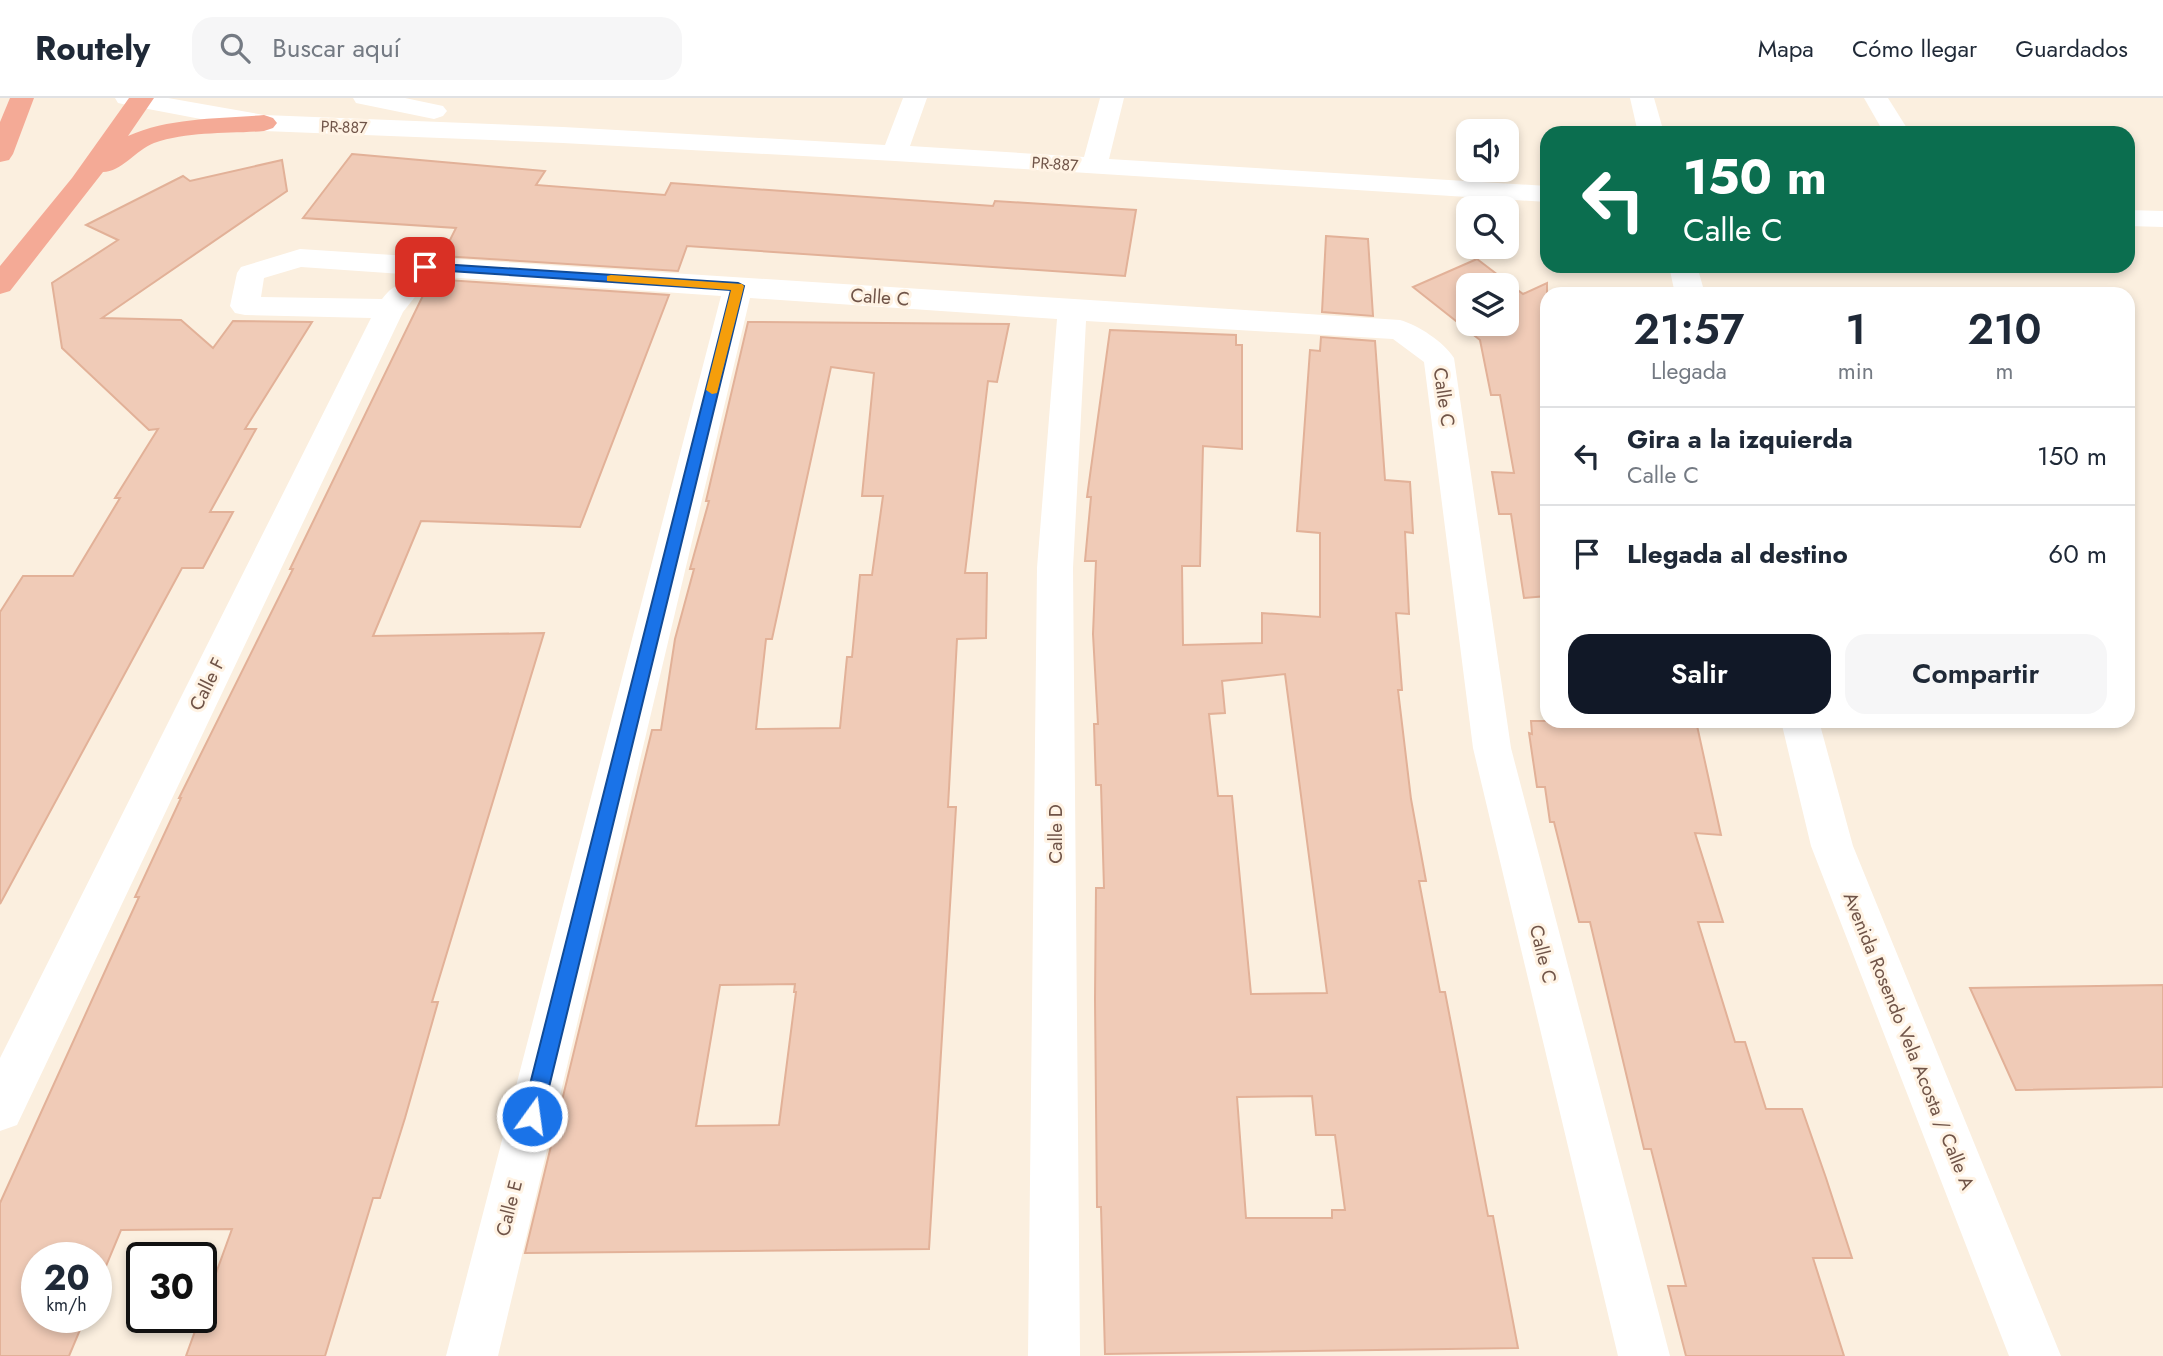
<!DOCTYPE html>
<html lang="es">
<meta charset="utf-8">
<style>
body{margin:0;font-family:Jost,sans-serif;background:#f6f6f7;color:#1f2937;height:100vh;display:flex;flex-direction:column;font-size:26px;white-space:nowrap}
*{box-sizing:border-box;margin:0}
p{font-size:23px;color:#747a83}
.icon{flex:none;width:38px;height:38px;fill:none;stroke:currentColor;stroke-width:2;stroke-linecap:round;stroke-linejoin:round}
.map{position:relative;flex:1;overflow:hidden}
.drawer{position:absolute;left:1540px;top:189px;width:595px;height:441px;display:flex;flex-direction:column;background:#fff;border-radius:21px;box-shadow:0 4px 10px #0003}
.drawer>*{flex:none}
.hud{position:absolute;left:1540px;top:28px;width:595px;height:147px;border-radius:21px;box-shadow:0 4px 10px #0003;background:#0b6e4f;color:#fff;overflow:hidden}
.tools{position:absolute;left:1456px;top:21px;display:grid;gap:14px}
.tools a{display:grid;place-items:center;width:63px;height:63px;border-radius:14px;background:#fff;box-shadow:0 4px 10px #0003;font-size:35px}
.speed{position:absolute;left:21px;top:1144px;display:flex;gap:14px;font-size:35px;font-weight:700;text-align:center}
.speed>*{display:grid;place-content:center;width:91px;height:91px;border-radius:50%;background:#fff;box-shadow:0 4px 10px #0003;line-height:1}
.speed small{font-size:18px;font-weight:400}
.speed .limit{border:4px solid #111;border-radius:10px;background:#fff;color:#111}
.pin{position:absolute;display:grid;place-items:center;width:60px;height:60px;color:#fff;margin:-30px;border-radius:14px;box-shadow:0 4px 10px #0006}
.me{position:absolute;width:77px;margin:-38px;rotate:14deg;stroke-linejoin:round;filter:drop-shadow(0 0 5px #0008)}
.turn{display:flex;align-items:center;gap:24px;height:147px;padding:0 28px;font-size:32px}
.turn .icon{width:91px;height:91px;stroke-width:2.5}
.turn b{display:block;font-size:49px;line-height:60px}
.eta{display:flex;justify-content:space-evenly;align-items:center;height:119px;text-align:center}
.eta b{font-size:42px;font-weight:600;line-height:49px}
.button{display:flex;gap:14px;margin-top:auto;padding:14px 28px}
.button a{flex:1;height:80px;border-radius:21px;background:#111827;color:#fff;font-size:28px;font-weight:600;line-height:80px;text-align:center}
.button a+a{background:#f6f6f7;color:#1f2937}
ul{padding:0;list-style:none}
li{display:flex;align-items:center;gap:21px;height:98px;padding:0 28px;border-top:2px solid #e0e1e3}
li div{flex:1}
li b{display:block;font-size:26px}
li em{font-style:normal}
header{display:flex;align-items:center;gap:42px;box-sizing:border-box;height:98px;padding:0 35px;background:#fff;border-bottom:2px solid #e0e1e3}
header strong{font-size:33px}
nav{display:flex;gap:38px;margin-inline-start:auto;font-size:24px}
.search{width:490px;height:63px;background:#f6f6f7;display:flex;align-items:center;gap:18px;box-sizing:border-box;padding:0 24px;border-radius:21px;color:#747a83;font-size:26px}
.map>svg:first-child{display:block}
.building{fill:#f0cbb7;stroke:#e2b198;stroke-width:2;fill-rule:evenodd}
.lines{fill:none;stroke-linecap:round;stroke-linejoin:round}
.minor{fill:#fff;fill-rule:evenodd}
.highway{fill:#f4aa96;fill-rule:evenodd}
.route{fill:#1a73e8;stroke:#114b97;stroke-width:2}
.slow{fill:#f59e0b}
.labels{text-anchor:middle;dominant-baseline:central;stroke-width:6;stroke-linejoin:round;paint-order:stroke}
.far-street-label{font-size:16px;fill:#705448;stroke:#fff3e4}
.street-label{font-size:19px;fill:#705448;stroke:#fff3e4}
</style>
<header>
<strong>Routely</strong>
<div class="search"><svg class="icon" aria-label="search" viewBox="0 0 24 24"><circle cx="10" cy="10" r="6"/><path d="M15 15l6 6"/></svg>Buscar aquí</div>
<nav><a>Mapa</a><a>Cómo llegar</a><a>Guardados</a></nav>
</header>
<div class="map">
<svg width="2163" height="1258" viewBox="0 0 2163 1258">
<rect width="100%" height="100%" fill="#fbefdf"/>
<g class="building">
<polygon points="352,56 545,73 536,87 665,97 671,85 993,108 995,103 1136,112 1125,178 687,148 678,173 442,158 456,130 303,120"/>
<polygon points="282,62 287,93 102,220 181,222 213,250 233,223 312,224 245,331 256,331 210,414 233,414 203,470 182,470 0,806 0,514 23,478 73,478 120,400 115,400 158,331 149,332 62,250 52,185 118,142 86,127 183,78 190,83"/>
<polygon points="1326,138 1368,141 1373,218 1322,214"/>
<path d="M1477,161l46,35 24,-11v313l-23,2 -13,-84h-12l-7,-42 22,1 -14,-78h-9l-11,-55 -67,-53zM1468,187h39v39h-39z"/>
<polygon points="431,181 669,197 580,429 421,423 373,538 544,535 432,904 438,904 405,1020 380,1100 373,1100 325,1258 186,1258 232,1131 121,1132 96,1192 96,1160 37,1160 37,1220 85,1220 69,1258 0,1258 0,1105 116,849 139,799 135,799 181,700 179,700 293,471 290,471"/>
<path d="M748,224l261,2 -12,58 -9,-1 -23,192h22l-1,65 -29,1 -9,168h8l-27,442 -404,4 127,-523h9l14,-91 19,-70h-4l19,-68h-3zM831,269l43,6 -12,123h21l-11,79h-12l-8,82h-5l-7,71 -84,1 10,-90h6zM795,886l-1,8h2l-17,133 -83,1 24,-141z"/>
<path d="M1110,232l126,5v10h6v104l-39,-3 -3,120h-18l1,79 79,-2v-30l58,4v-84l-23,-2 13,-181 10,1 1,-14 54,4 10,139 25,2 3,51 -8,-1 4,82 -13,-1 6,77h-4l13,109 15,82h-7l21,111h5l43,224h5l25,132 -413,6 -4,-147h-4l-2,-208 1,-111h8l-3,-103h-5l-2,-61h4l-5,-90 3,-73h-11l6,-64h-4zM1285,576l42,319 -76,1 -19,-198h-14l-9,-82 16,-1 -3,-32zM1312,998l4,39h19l10,75h-13v8h-86l-9,-121z"/>
<polygon points="1531,623 1696,623 1721,737 1695,735 1723,824 1698,824 1735,944 1745,944 1766,1011 1802,1011 1826,1080 1852,1160 1813,1160 1844,1258 1686,1258 1668,1188 1686,1188 1651,1051 1644,1051 1590,824 1579,824 1554,724 1550,724 1545,689 1537,689 1529,635 1532,636"/>
<polygon points="2163,887 2163,989 2016,992 1970,890"/>
</g>
<g class="lines">
<g class="minor">
<polygon points="115,0 168,0 264,17 563,29 885,47 903,0 927,0 910,48 1084,59 1100,0 1124,0 1109,61 1547,88 1547,104 895,63 563,45 264,33 127,7 118,5"/>
<polygon points="353,0 405,0 443,8 447,13 443,18 434,21 356,5"/>
<polygon points="1630,0 1654,0 1664,35 1638,35"/>
<polygon points="1864,0 1888,0 1910,35 1884,35"/>
<polygon points="2128,112 2163,113 2163,129 2128,128"/>
<path d="M300,151l1100,71c18,5 44,22 54,38l57,390 159,608h-52l-145,-608 -49,-386 -31,-23 -307,-18 -13,247 7,788h-52l9,-788 20,-249 -307,-21 -252,1058h-52l275,-1060 -420,-29 -37,11 -3,19 121,2c10,-12 15,-17 31,-12l5,6 -15,19 -386,813 -17,6v-73l371,-740 -126,-3 -10,-2 -5,-7 7,-33 4,-6z"/>
<polygon points="1669,168 1697,168 1705,196 1675,196"/>
<polygon points="1781,623 1819,623 1853,748 2061,1258 2009,1258 1811,748"/>
</g>
<g class="highway">
<polygon points="10,0 34,0 13,56 9,62 0,64 0,24"/>
<path d="M129,0h25l-26,38c42,-19 91,-17 136,-21l9,3 4,5 -4,5 -9,3c-36,3 -75,0 -110,12 -18,7 -33,29 -51,29l-93,119 -10,3v-28l72,-88z"/>
</g>
</g>
<polygon class="route" points="425,165 738,185 744,188 542,1018 539,1025 532,1028 525,1025 522,1018 731,192 420,171 420,166"/>
<polygon class="slow" points="611,177 742,186 744,188 717,295 712,296 706,292 731,192 607,183 607,178"/>
<g class="labels">
<g class="far-street-label">
<text transform="translate(344 29) rotate(2)">PR-887</text>
<text transform="translate(1055 66) rotate(4)">PR-887</text>
</g>
<g class="street-label">
<text transform="translate(880 199) rotate(4)">Calle C</text>
<text transform="translate(1444 299) rotate(82)">Calle C</text>
<text transform="translate(207 586) rotate(-64)">Calle F</text>
<text transform="translate(1055 736) rotate(-90)">Calle D</text>
<text transform="translate(1543 856) rotate(76)">Calle C</text>
<text transform="translate(1909 943) rotate(68)">Avenida Rosendo Vela Acosta / Calle A</text>
<text transform="translate(509 1110) rotate(-76)">Calle E</text>
</g>
</g>
</svg>
<div class="tools">
<a><svg class="icon" aria-label="sound" viewBox="0 0 24 24"><path d="M4 9h4l5-4v14l-5-4H4zM17 9q2 3 0 6"/></svg></a>
<a><svg class="icon" aria-label="search" viewBox="0 0 24 24"><circle cx="10" cy="10" r="6"/><path d="M15 15l6 6"/></svg></a>
<a><svg class="icon" aria-label="layers" viewBox="0 0 24 24"><path d="M12 4l9 5-9 5-9-5zM3 14l9 5 9-5"/></svg></a>
</div>
<div class="speed"><div>20<small>km/h</small></div><div class="limit">30</div></div>
<div class="pin" style="left:425px;top:169px;background:#d93025"><svg class="icon" aria-label="arrive" viewBox="0 0 24 24"><path d="M6 21V4h12l-3 4 3 4H6"/></svg></div>
<svg class="me" style="left:532px;top:1018px" viewBox="-20 -20 40 40"><circle r="17" fill="#1a73e8" stroke="#fff" stroke-width="3"/><path d="M0-11L8 9 0 5-8 9z" fill="#fff"/></svg>
<div class="hud">
<div class="turn"><svg class="icon" aria-label="left" viewBox="0 0 24 24"><path d="M17 20v-9H6M10 6l-5 5 5 5"/></svg><div><b>150 m</b>Calle C</div></div>
</div>
<section class="drawer">
<div class="eta">
<div><b>21:57</b><p>Llegada</p></div>
<div><b>1</b><p>min</p></div>
<div><b>210</b><p>m</p></div>
</div>
<ul>
<li><svg class="icon" aria-label="left" viewBox="0 0 24 24"><path d="M17 20v-9H6M10 6l-5 5 5 5"/></svg><div><b>Gira a la izquierda</b><p>Calle C</p></div><em>150 m</em></li>
<li><svg class="icon" aria-label="arrive" viewBox="0 0 24 24"><path d="M6 21V4h12l-3 4 3 4H6"/></svg><div><b>Llegada al destino</b></div><em>60 m</em></li>
</ul>
<div class="button"><a>Salir</a><a>Compartir</a></div>
</section>
</div>
